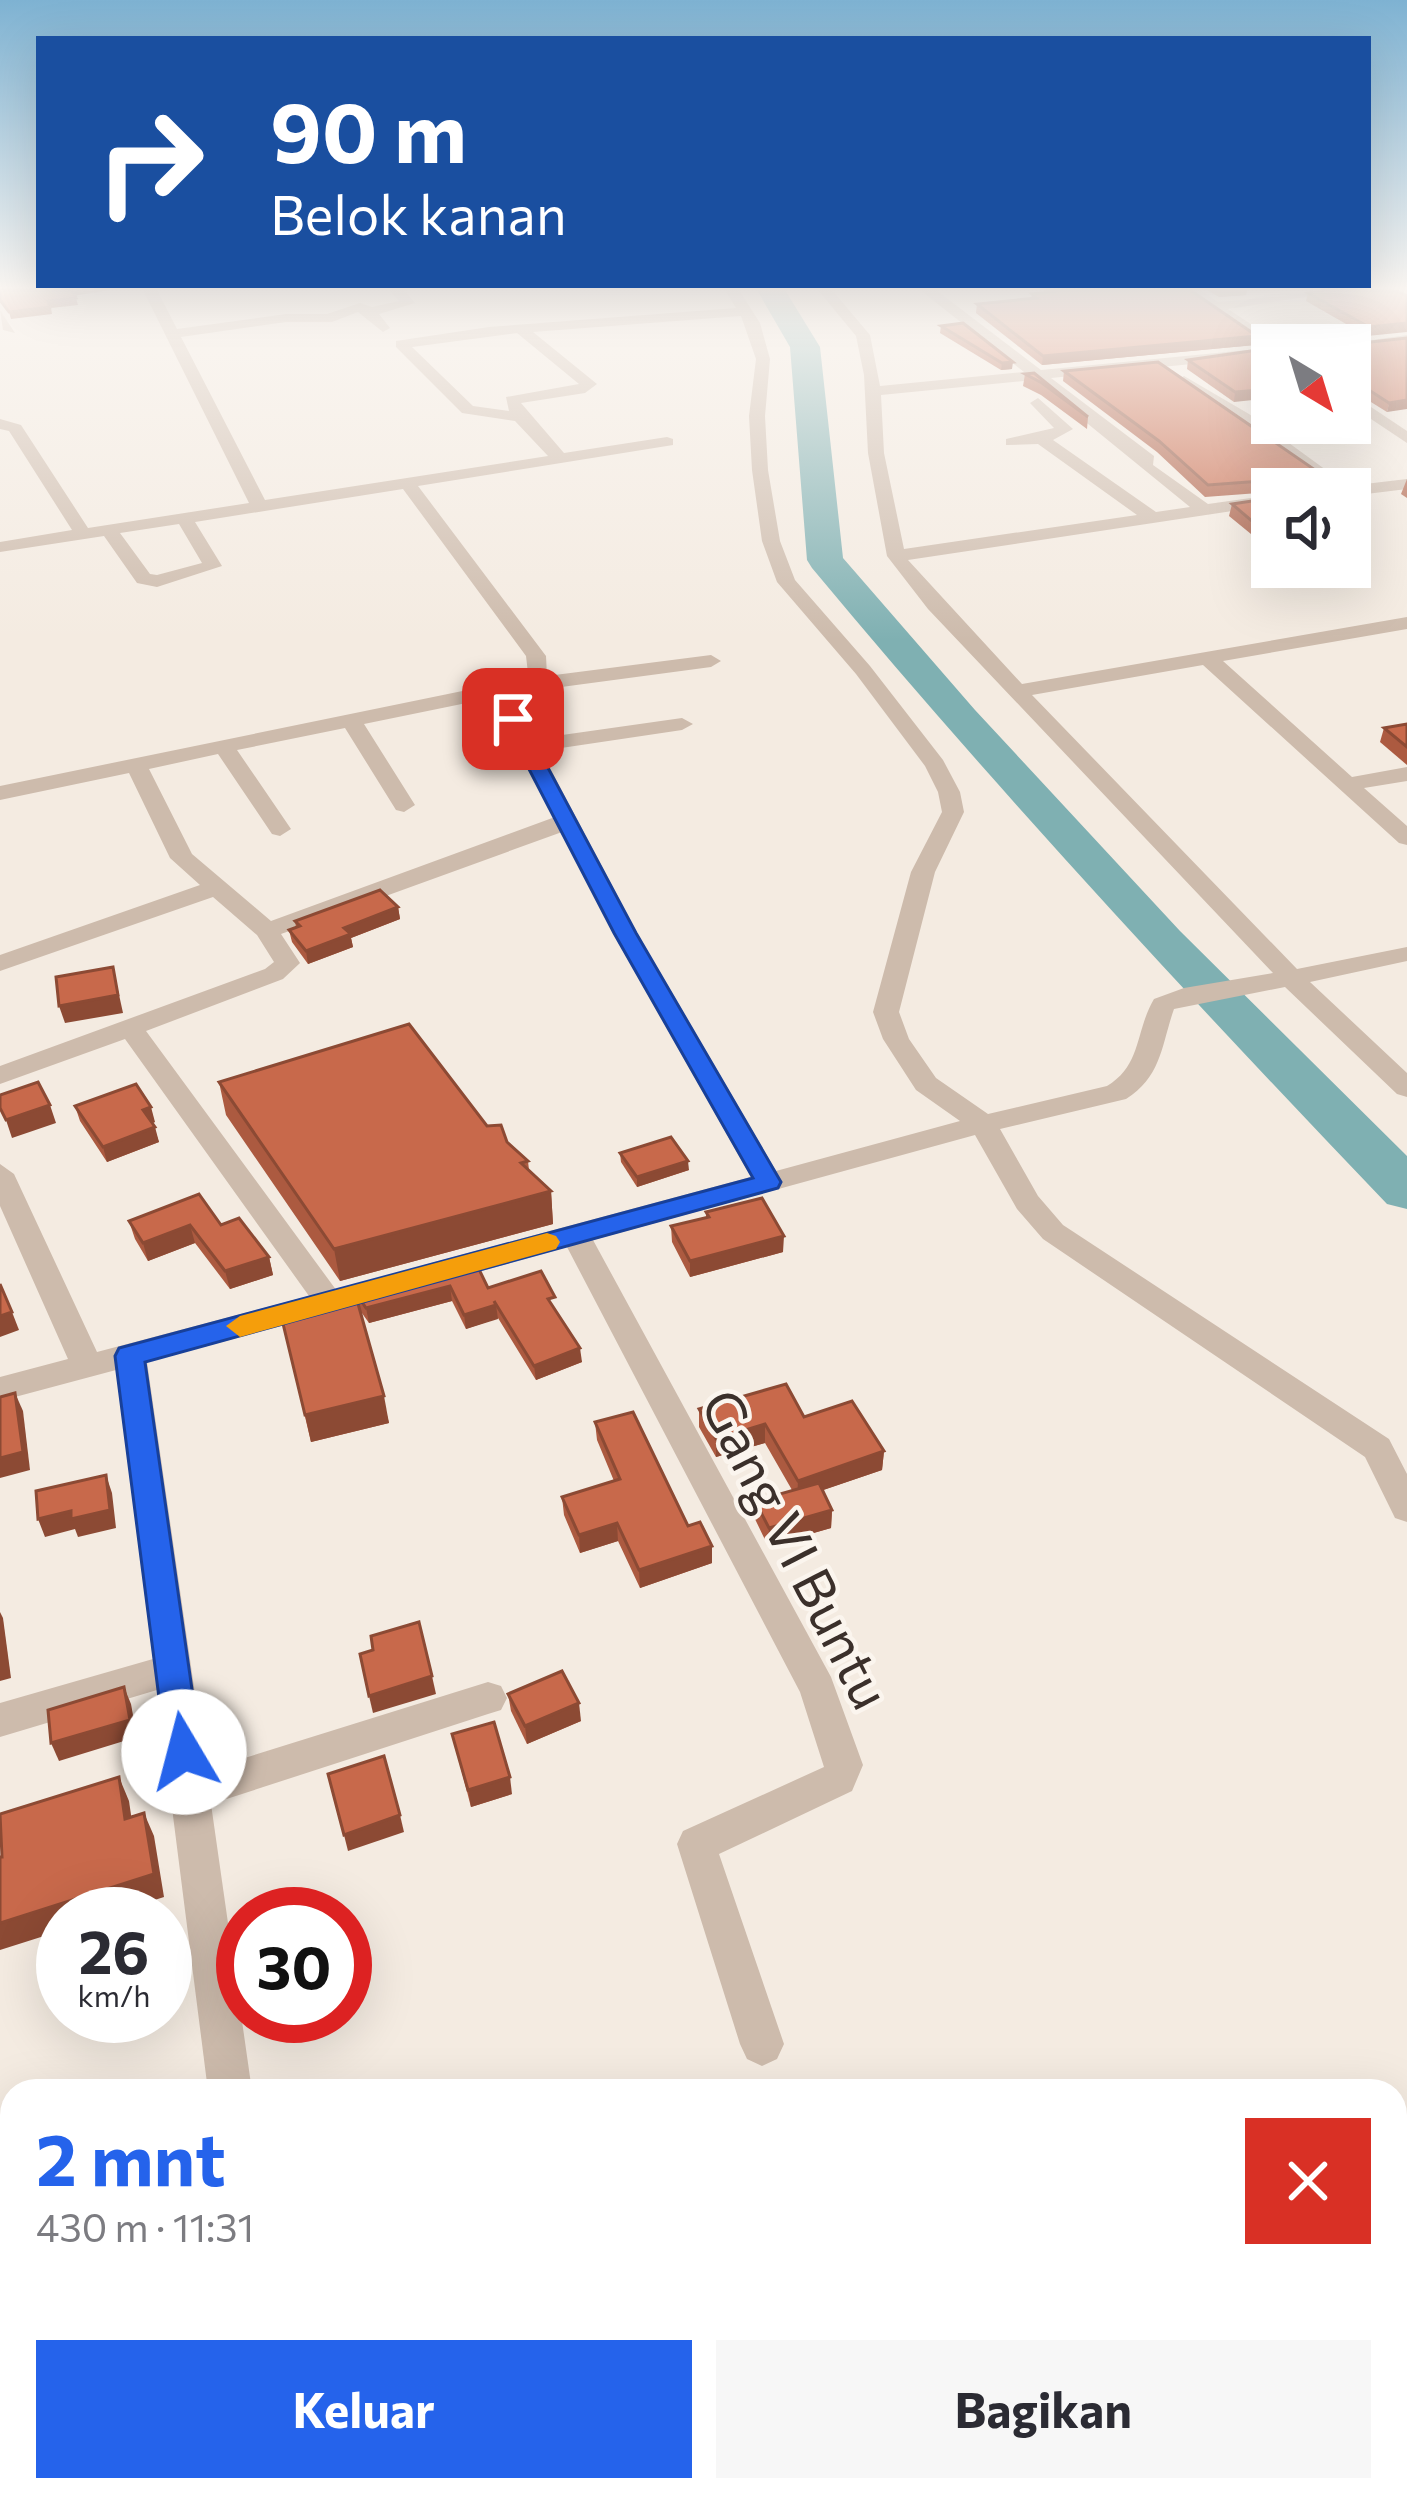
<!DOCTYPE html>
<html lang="id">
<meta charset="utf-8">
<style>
body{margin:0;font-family:Commissioner,sans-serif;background:#f7f7f7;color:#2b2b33;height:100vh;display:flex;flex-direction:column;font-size:45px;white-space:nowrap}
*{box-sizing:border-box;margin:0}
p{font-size:39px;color:#7c7c81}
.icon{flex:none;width:66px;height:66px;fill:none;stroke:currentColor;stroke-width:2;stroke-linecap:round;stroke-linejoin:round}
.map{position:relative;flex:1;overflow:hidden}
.sheet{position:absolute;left:0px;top:2079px;width:1407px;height:423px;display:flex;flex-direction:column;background:#fff;border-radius:36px 36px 0 0;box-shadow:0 12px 48px #0002}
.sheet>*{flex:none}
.top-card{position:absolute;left:36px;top:36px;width:1335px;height:252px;border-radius:0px;box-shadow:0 12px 48px #0002;background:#1a4fa0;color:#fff;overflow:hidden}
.needle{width:78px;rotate:142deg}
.tools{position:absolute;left:1251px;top:324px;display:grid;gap:24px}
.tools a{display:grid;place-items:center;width:120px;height:120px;border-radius:0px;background:#fff;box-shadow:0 12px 48px #0002;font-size:60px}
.speed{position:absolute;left:36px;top:1887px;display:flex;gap:24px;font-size:60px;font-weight:700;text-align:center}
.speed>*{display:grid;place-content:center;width:156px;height:156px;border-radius:50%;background:#fff;box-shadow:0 12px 48px #0002;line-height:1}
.speed small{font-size:30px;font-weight:400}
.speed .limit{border:18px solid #d22;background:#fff;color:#111}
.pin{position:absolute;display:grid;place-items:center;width:102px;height:102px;color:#fff;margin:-51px;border-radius:24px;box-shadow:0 6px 18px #0006}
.me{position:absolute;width:132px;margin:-66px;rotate:352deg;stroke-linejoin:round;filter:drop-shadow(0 0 9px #0008)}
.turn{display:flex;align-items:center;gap:42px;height:252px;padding:0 36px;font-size:54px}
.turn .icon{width:156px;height:156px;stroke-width:2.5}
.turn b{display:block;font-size:84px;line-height:102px}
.round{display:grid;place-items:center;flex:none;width:126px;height:126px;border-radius:0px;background:#f7f7f7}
.head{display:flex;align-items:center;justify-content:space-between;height:204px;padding:0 36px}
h1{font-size:72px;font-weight:700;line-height:90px;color:#2563eb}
.primary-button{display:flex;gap:24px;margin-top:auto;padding:24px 36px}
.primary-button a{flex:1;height:138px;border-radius:0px;background:#2563eb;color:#fff;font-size:48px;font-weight:700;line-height:138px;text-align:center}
.primary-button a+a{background:#f7f7f7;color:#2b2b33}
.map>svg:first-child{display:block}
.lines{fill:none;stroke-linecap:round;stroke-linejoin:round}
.river{fill:#7fb0b2;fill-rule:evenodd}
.minor{fill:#cdbbac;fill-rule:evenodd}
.wall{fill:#ac5a40}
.shaded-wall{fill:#8c4a34}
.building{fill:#c8694b;stroke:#8c4a34;stroke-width:3}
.route{fill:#2563eb;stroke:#184099;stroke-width:3}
.slow{fill:#f59e0b}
.labels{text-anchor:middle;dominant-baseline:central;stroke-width:9;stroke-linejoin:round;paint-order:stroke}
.near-street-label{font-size:54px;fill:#3b302b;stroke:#fbf5ee}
</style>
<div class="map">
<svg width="1407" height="2500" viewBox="0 0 1407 2500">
<rect width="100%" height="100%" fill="#f4ebe1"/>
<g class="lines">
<path class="river" d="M757,290h28l35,57 23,211 132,152 205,221 227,225v53l-20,-5c-198,-207 -392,-416 -575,-636l-5,-8 -17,-213z"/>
<g class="minor">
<path d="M143,290h14l20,39 109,-15h41l33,-11 12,4 27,-6 -10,-11h15l11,13 -36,11 11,14 -7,4 -25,-20 -26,10h-46l-105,15 84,163 283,-44 -33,-35 -53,-8 -66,-66v-6l93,-14 247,-19 -11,-18h14l21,33 10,36 -5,57 3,54 12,71 15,39 75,86 73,94 17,32 4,20 -29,60 -36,140 10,27 27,39 52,36 119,-28c35,-21 28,-55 47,-87l30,-11 89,-15 -345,-364 -41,-53 -19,-103 -4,-78 -8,-39 -38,-46h14l38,45 10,51 144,-14 -104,-82h16l105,80 227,-22 -84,-58h16l18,12 132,-12 -122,19 50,33 2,3h-8v11l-221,22 103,78 -1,9 55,39 64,-9v10l-364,55 114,124 385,-67v12l-184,32 129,116 55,-10v14l-43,7 43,38v19l-8,-2 -196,-178 -171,30 265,274 110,-22v14l-97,21 97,91v24l-10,-3 -112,-107 -111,22c-13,37 -12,67 -48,90l-126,30 38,67 25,29 326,214 18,35v48l-12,-4 -30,-61 -322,-218 -26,-30 -42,-74 -382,105 238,437 32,88 -11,26 -133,63 65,190 -7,15 -15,7 -15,-7 -7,-15 -63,-200 6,-13 141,-64 -24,-75 -233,-445 -132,37 -11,-3 -4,-8 4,-8 11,-3 316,-85 -138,-244 -51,-101 -281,102 19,29 -17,16 -137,52 199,271 -4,8 -194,52 59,408 282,-88 13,4 6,12 -6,12 -13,4 -277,90 41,287h-44l-51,-401 -157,47v-34l153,-44 -37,-289 -116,31v-24l68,-18 -68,-153v-42l14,10 83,178 212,-56 -184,-257 -125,45v-18l265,-97 9,-7 -17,-27 -44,-38 -213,74v-16l200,-70 -30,-27 -41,-85 -129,27v-14l521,-107 7,-6 -2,-17 -123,-167 -208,33 27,44 -65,21 -20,-4 -33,-47 -104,16v-10l72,-12 -63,-99 -9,-2v-10l21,6 67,103 161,-25zM741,316l15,43 -7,57 3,54 10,71 15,41 79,92 69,92 13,26 4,20 -31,60 -38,140 10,27 33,51 44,31 -184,50 -139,-238 -96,-182 141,-21 11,-6 -11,-6 -148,21 -25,-45 202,-27 10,-6 -10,-6 -164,21 -1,-20 -128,-170 255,-41v-6l-6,-2 -103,16 -43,-50 64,-10 12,-9 -64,-52zM517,333l62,51 -73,13 3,14 -36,-5 -61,-59zM1034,380l156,127 -34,5 -103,-72 20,-11 -35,-31 -8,5 24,25 -48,11v6l32,-1 99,71 -233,34 -20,-96 -3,-58zM179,524l23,39 -45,12 -7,-1 -30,-41zM491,698l64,119 -284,104 -79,-67 -43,-85 69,-15 54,80 8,2 11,-7 -54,-79 108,-22 51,82 8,2 11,-7 -51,-81z"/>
<polygon points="1397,290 1407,290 1407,295"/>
<polygon points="0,310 15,333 3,330"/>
<polygon points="1407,335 1407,343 1350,349 1350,345 1337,345"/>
<polygon points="1184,376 1249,414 1348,486 1407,479 1407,489 1350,496 1350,489 1330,489 1237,420 1179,384 1176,381"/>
<polygon points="1350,393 1407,431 1407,443 1350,405"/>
<polygon points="12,2453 12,2490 67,2490 69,2500 0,2500 0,2457"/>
</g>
</g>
<g class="wall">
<polygon points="1044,290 1190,290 1257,336 1255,345 1042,365 976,313 977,304 1031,299 1032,294 1044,293"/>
<polygon points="1207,290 1247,290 1246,295 1219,297"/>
<polygon points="1308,293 1407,296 1367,336 1306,301"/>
<polygon points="941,326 1012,369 1001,370 940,333"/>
<polygon points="1407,338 1387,412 1350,389 1353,344"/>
<polygon points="1272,348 1234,402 1187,369 1188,360"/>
<polygon points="1064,371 1315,484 1293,487 1295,489 1272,489 1272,492 1205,497 1157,452 1063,381"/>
<polygon points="1034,373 1088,417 1087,429 1041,395 1023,386 1025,374"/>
<polygon points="1407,479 1407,498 1401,494"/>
<polygon points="1272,498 1272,537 1269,537 1262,532 1251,534 1229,516 1232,504"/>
<polygon points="1407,724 1407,765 1380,742 1384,728"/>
<polygon points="398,907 400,919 351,938 353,947 308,964 292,942 289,930 296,927 295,921"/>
<polygon points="219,1082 487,1126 528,1161 529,1170 551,1191 553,1224 340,1281 226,1115"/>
<polygon points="75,1106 155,1122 152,1123 159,1142 107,1162 80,1121"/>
<polygon points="620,1153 689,1170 637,1187 621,1162"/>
<polygon points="706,1212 783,1252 690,1277 672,1242 671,1226 706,1218"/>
<polygon points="129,1221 221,1225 269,1257 273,1275 230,1289 195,1243 148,1261 135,1239"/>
<polygon points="475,1261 488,1288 556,1312 582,1362 536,1380 498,1318 466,1329 452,1301 369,1323 359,1309 389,1423 311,1442 280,1311 356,1293"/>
<polygon points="699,1409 804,1417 884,1451 882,1470 823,1490 832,1510 831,1528 768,1546 755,1519 755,1501 792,1490 765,1443 716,1457 699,1427"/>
<polygon points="595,1422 688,1526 712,1546 712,1563 640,1588 618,1541 580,1553 564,1515 562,1497 614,1481 597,1440"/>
<polygon points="508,1694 581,1721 527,1744 511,1711"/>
<polygon points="452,1734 512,1794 471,1807"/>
</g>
<g class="shaded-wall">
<polygon points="72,290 110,290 73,296"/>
<polygon points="1220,290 1247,290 1246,295 1219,297"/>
<polygon points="76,298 78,305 51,308 52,314 11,319 9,312 48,301"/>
<polygon points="1407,323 1407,332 1367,336 1369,327"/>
<polygon points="1257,336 1255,345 1042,365 1043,356"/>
<polygon points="1013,362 1012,369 1001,370 1002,363"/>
<polygon points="1272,389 1272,398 1234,402 1235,392"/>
<polygon points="1407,400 1407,409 1387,412 1389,403"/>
<polygon points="1361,407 1359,416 1350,417 1350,408"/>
<polygon points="1318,472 1315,484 1277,489 1280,478"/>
<polygon points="1265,520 1262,532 1251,534 1253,522"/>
<polygon points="398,907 400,919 351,938 353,947 308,964 306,951 344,928"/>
<polygon points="113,967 123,1013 65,1023 59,1006"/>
<polygon points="50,1105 56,1123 12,1138 6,1120"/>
<polygon points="151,1107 155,1122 147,1125 143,1110"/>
<polygon points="155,1127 159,1142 107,1162 103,1147"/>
<polygon points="688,1161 689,1170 637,1187 637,1177"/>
<polygon points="551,1191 553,1224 340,1281 334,1249"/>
<polygon points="190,1225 195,1243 148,1261 143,1243"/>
<polygon points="784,1236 783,1252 690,1277 690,1261"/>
<polygon points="269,1257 273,1275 230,1289 225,1271"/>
<polygon points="450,1286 452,1301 369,1323 366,1308"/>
<polygon points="496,1305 498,1319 466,1329 464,1315"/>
<polygon points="12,1312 19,1330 0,1337 0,1316"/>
<polygon points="580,1348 582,1362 536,1380 534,1366"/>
<polygon points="15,1393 23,1411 30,1470 0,1478 0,1458"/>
<polygon points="384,1396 389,1423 311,1442 305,1415"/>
<polygon points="765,1424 765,1443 716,1457 716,1439"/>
<polygon points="884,1451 882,1470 797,1499 798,1481"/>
<polygon points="106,1475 112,1493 116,1528 78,1537 75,1529 45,1537 38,1519"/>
<polygon points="832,1510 831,1528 768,1546 769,1528"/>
<polygon points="617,1523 618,1541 580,1553 579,1535"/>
<polygon points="712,1546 712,1563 640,1588 639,1570"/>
<polygon points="0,1612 3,1618 11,1678 0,1681"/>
<polygon points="432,1676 436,1694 373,1713 369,1696"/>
<polygon points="124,1687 131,1704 137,1737 59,1761 51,1743"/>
<polygon points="579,1703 581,1721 527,1744 525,1726"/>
<polygon points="119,1777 129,1801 135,1842 125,1819"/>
<polygon points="510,1777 512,1794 471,1807 468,1790"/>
<polygon points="144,1813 154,1836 164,1897 111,1914 63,1914 63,1930 0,1950 0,1923"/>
<polygon points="400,1815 404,1832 348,1851 344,1835"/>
</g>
<g class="building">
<polygon points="0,290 72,290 76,298 48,301 50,307 9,312 0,300"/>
<polygon points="1049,290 1190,290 1257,336 1043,356 977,304 1037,298 1032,294 1052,292"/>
<polygon points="1326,290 1397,291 1407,296 1407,323 1369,327 1308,293"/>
<polygon points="963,323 1013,362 1002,363 941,326"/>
<polygon points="1407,338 1407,400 1389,403 1352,379 1350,386 1350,345 1295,345 1336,339 1353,344"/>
<polygon points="1272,348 1272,389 1235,392 1188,360"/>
<polygon points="1158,362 1318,472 1280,478 1295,489 1276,489 1277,480 1208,485 1159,441 1064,371"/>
<polygon points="1034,373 1088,417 1042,383 1025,374"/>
<polygon points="1350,398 1361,407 1350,408"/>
<polygon points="1272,498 1272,525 1265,520 1253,522 1232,504"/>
<polygon points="1407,724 1407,747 1384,728"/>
<polygon points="380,890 398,907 344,928 351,934 306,951 289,930 300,926 295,921"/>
<polygon points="113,967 118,995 59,1006 56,977"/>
<polygon points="409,1024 487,1126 501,1125 507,1142 528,1161 521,1163 551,1191 334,1249 219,1082"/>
<polygon points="38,1082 50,1105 6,1120 0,1108 0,1095"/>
<polygon points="136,1084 151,1107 143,1110 155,1127 103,1147 75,1106"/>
<polygon points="671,1137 688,1161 637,1177 620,1153"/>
<polygon points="199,1194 221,1225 239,1218 269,1257 225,1271 190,1225 143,1243 129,1221"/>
<polygon points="762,1198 784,1236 690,1261 671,1226 709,1217 706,1212"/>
<polygon points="475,1261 488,1288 541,1271 555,1297 548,1299 580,1348 534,1366 494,1301 496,1305 464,1315 450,1286 366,1308 356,1293"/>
<polygon points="0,1284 12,1312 0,1316"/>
<polygon points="355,1293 384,1396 305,1415 280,1311"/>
<polygon points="786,1384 804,1417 852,1401 884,1451 798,1481 765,1424 716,1439 699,1409"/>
<polygon points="15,1393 23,1452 0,1458 0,1397"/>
<polygon points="633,1412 688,1526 700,1522 712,1546 639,1570 617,1523 579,1535 562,1497 620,1479 595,1422"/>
<polygon points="106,1475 110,1510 71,1519 71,1511 38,1519 36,1491"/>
<polygon points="819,1483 832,1510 769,1528 755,1501"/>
<polygon points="419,1622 432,1676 369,1696 360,1654 373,1650 371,1636"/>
<polygon points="562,1671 579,1703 525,1726 508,1694"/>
<polygon points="124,1687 130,1720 51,1743 48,1710"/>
<polygon points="494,1722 510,1777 468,1790 452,1734"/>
<polygon points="384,1756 400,1815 344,1835 328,1774"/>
<polygon points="119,1777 125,1819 144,1813 154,1874 0,1923 0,1857 2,1857 0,1814"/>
</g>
<linearGradient id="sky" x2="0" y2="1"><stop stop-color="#7eb2d2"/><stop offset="0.45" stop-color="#faf6f2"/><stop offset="1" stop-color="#faf6f2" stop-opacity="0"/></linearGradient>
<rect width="1407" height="640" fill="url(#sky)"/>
<polygon class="route" points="513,714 522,719 636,933 781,1182 778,1188 145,1362 201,1752 196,1763 184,1767 171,1763 166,1752 115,1356 119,1348 753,1178 614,933 503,719"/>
<polygon class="slow" points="547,1233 556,1236 560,1242 556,1249 240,1337 226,1326 240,1316"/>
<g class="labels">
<g class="near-street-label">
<text transform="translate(798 1548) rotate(63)">Gang VI Buntu</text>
</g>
</g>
</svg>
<div class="tools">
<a><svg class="needle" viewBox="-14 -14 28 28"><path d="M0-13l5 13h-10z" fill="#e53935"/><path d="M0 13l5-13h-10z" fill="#7c7c81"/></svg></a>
<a><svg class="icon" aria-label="sound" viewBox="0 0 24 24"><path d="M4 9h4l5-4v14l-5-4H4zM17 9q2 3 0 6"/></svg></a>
</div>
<div class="speed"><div>26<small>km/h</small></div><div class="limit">30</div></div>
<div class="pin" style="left:513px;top:719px;background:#d93025"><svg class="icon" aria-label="arrive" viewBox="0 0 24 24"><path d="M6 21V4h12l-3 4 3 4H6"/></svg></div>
<svg class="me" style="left:184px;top:1752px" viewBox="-20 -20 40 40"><circle r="19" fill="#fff"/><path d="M0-13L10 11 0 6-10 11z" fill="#2563eb"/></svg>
<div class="top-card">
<div class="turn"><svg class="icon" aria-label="right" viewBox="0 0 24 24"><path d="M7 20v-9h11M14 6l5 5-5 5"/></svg><div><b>90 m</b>Belok kanan</div></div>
</div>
<section class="sheet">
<div class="head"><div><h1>2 mnt</h1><p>430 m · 11:31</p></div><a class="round" style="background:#d93025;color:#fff"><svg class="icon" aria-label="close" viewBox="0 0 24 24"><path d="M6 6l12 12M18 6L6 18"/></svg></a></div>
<div class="primary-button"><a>Keluar</a><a>Bagikan</a></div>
</section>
</div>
